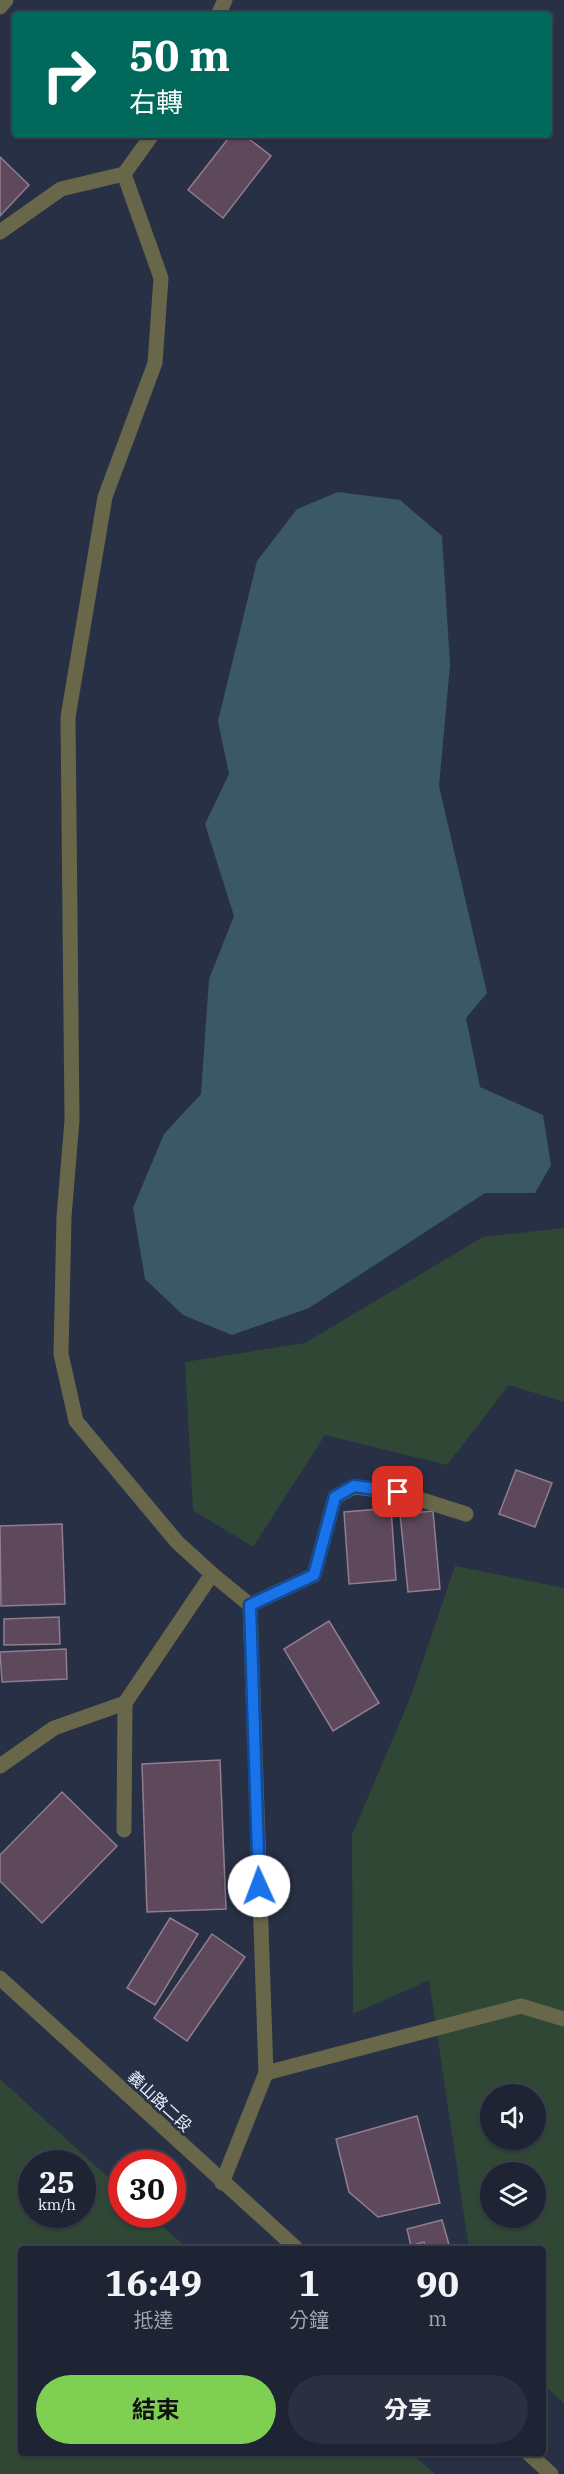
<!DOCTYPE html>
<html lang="zh-TW">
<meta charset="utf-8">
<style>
body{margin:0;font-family:"IBM Plex Serif","Noto Sans TC",serif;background:#2b3040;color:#f1f3f6;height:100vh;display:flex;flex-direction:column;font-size:22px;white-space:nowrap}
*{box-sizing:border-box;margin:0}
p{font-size:20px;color:#a1a4ac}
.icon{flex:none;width:33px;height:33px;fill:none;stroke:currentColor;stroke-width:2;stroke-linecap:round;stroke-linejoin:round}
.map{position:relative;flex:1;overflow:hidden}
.drawer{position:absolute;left:18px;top:2246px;width:528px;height:210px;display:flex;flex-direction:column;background:#1e2434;border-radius:6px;box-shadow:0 2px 4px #0004,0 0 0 2px #3c414f}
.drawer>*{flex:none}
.banner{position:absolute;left:12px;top:12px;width:540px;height:126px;border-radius:6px;box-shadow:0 2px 4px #0004,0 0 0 2px #3c414f;background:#00695c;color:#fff;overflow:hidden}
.tools{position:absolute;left:480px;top:2084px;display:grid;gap:12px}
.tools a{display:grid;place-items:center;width:66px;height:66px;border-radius:50%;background:#1e2434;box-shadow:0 2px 4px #0004,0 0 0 2px #3c414f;font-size:30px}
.speed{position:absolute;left:18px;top:2150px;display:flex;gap:12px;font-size:30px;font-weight:700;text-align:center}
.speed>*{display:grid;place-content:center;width:78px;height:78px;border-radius:50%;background:#1e2434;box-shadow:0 2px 4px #0004,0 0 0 2px #3c414f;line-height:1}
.speed small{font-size:15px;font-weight:400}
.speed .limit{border:9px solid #d22;background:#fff;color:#111}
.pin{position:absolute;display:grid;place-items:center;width:51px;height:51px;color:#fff;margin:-26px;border-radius:12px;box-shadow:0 3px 9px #0006}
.me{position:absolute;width:66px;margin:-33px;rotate:358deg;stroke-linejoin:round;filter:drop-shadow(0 0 4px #0008)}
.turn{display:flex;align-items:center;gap:21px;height:126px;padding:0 18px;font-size:27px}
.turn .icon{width:78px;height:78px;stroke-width:2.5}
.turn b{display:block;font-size:42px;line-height:51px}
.eta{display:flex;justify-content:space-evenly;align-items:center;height:102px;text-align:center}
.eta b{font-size:36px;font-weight:700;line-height:42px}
.button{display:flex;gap:12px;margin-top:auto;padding:12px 18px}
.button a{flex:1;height:69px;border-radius:36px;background:#7fd052;color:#111;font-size:24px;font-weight:700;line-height:69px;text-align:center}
.button a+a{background:#2b3040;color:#f1f3f6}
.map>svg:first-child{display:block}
.green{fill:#314736;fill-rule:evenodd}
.water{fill:#3a5865}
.building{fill:#5d485c;stroke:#927c90;stroke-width:1.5}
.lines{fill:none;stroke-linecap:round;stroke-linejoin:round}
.minor{stroke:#686749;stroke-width:15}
.route-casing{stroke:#114b97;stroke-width:15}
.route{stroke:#1a73e8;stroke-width:10}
.labels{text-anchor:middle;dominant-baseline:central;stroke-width:6;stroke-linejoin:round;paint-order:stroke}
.street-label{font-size:16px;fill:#e9effd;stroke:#283045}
</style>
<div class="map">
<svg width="564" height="2474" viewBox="0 0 564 2474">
<rect width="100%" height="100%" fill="#283045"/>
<g class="green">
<polygon points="564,1228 564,1402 509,1385 447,1465 325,1435 253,1547 193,1510 185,1362 305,1343 483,1237"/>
<path d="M455,1566l109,22v815l-21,-19v-136h-74l-40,-268 -76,34 -1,-179 59,-139zM490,2094h46v45h-46zM490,2172h46v45h-46z"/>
<path d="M0,2079l121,110 1,25h27l38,34h-166v204l390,1 24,21h-435zM32,2163h50v51h-50z"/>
</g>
<polygon class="water" points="338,492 400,500 442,536 450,665 439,786 487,993 466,1018 480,1087 543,1115 551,1165 535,1193 485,1193 309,1308 232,1335 183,1315 145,1279 133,1208 164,1134 201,1094 209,979 234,916 205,824 229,774 218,721 257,561 297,509"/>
<g class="building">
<polygon points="231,135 244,135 271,156 223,218 188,190"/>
<polygon points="0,157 29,185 0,216"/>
<polygon points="516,1470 552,1483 535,1527 499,1514"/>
<polygon points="391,1508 396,1580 349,1584 344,1512"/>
<polygon points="433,1511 440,1589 408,1592 400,1514"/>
<polygon points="62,1524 65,1604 1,1606 0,1526"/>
<polygon points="59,1617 60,1644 4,1645 4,1619"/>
<polygon points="329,1621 379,1703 333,1731 284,1649"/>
<polygon points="66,1649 67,1679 2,1682 0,1652"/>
<polygon points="220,1760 226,1909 147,1912 142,1764"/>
<polygon points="62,1792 117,1846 42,1923 0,1881 0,1855"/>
<polygon points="170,1918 198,1934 155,2005 127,1988"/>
<polygon points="212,1934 245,1957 187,2041 154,2018"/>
<polygon points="417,2116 440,2203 378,2217 349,2192 336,2139"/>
<polygon points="442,2220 450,2248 425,2248 424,2242 411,2246 407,2229"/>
</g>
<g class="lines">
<g class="minor">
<polyline points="0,7 6,0"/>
<polyline points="218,15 225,0"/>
<polyline points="124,174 161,278 155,363 105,497 68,717 72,1120 64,1217 61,1354 76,1421 177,1542 212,1574 250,1605 266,2073 222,2183"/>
<polyline points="0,232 61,189 124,174 152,135"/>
<polyline points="250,1605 314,1575 335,1497 354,1487 397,1492 466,1514"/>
<polyline points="0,1766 54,1728 125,1703 212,1574"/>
<polyline points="124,1830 125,1703"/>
<polyline points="0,1978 296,2248"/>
<polyline points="266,2073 521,2006 564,2019"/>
<polyline points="527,2452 551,2474"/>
</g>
</g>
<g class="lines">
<g class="route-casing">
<polyline id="route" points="259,1886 250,1605 314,1575 335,1497 354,1486 398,1492"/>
</g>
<use href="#route" class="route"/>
</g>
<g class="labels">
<g class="street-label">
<text transform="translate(160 2101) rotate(43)">義山路二段</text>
</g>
</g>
</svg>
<div class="tools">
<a><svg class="icon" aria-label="sound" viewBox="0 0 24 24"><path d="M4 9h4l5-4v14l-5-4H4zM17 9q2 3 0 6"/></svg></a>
<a><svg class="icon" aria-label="layers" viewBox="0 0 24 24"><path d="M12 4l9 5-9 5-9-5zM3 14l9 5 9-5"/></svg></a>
</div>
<div class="speed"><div>25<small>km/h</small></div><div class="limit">30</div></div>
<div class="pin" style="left:398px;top:1492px;background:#d93025"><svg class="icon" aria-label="arrive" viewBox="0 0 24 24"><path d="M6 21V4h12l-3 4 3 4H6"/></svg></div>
<svg class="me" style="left:259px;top:1886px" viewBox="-20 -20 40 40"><circle r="19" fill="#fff"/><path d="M0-13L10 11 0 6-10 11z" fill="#1a73e8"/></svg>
<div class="banner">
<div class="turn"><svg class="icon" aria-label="right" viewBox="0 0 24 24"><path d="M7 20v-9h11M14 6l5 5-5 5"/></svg><div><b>50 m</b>右轉</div></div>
</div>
<section class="drawer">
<div class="eta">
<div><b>16:49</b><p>抵達</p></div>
<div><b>1</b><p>分鐘</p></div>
<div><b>90</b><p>m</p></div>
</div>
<div class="button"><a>結束</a><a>分享</a></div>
</section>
</div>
